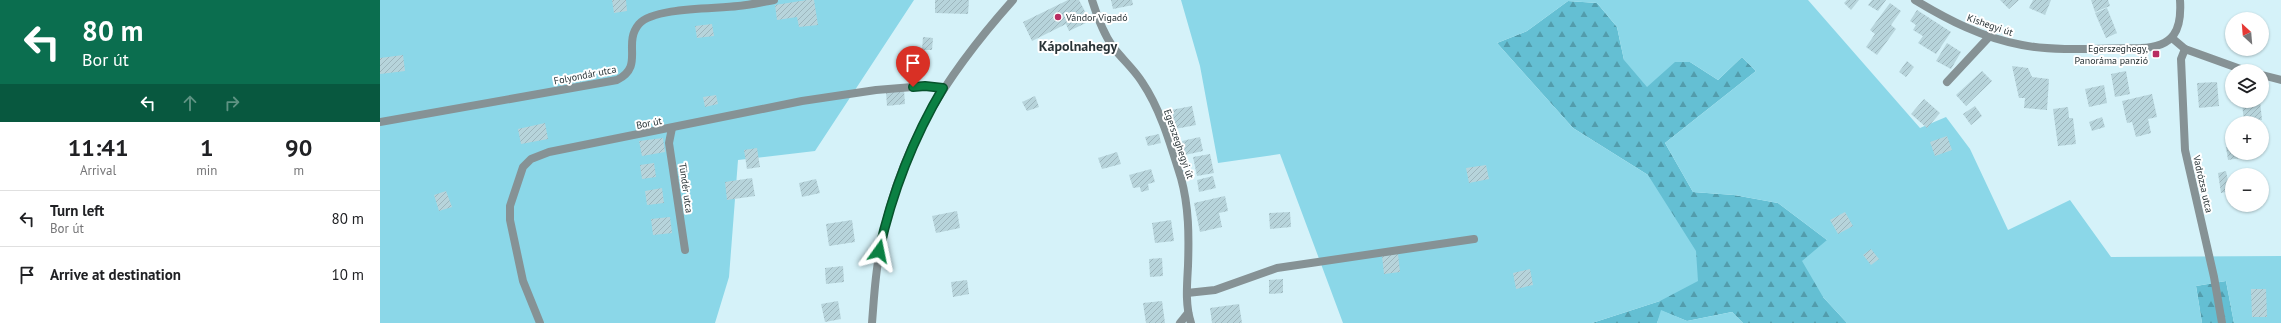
<!DOCTYPE html>
<meta charset="utf-8">
<style>
body{margin:0;font-family:"PT Sans",sans-serif;background:#f6f6f6;color:#202124;height:100vh;display:flex;flex-direction:column;font-size:15px;white-space:nowrap}
*{box-sizing:border-box;margin:0}
p{font-size:13px;color:#757577}
.icon{flex:none;width:22px;height:22px;fill:none;stroke:currentColor;stroke-width:2;stroke-linecap:round;stroke-linejoin:round}
.map{position:relative;flex:1;overflow:hidden}
.side{display:flex;flex-direction:column;background:#fff;width:380px}
.side>*{flex:none}
.guide{background:#0b6e4f;color:#fff;overflow:hidden}
.needle{width:26px;rotate:334deg}
.buttons{position:absolute;left:1845px;top:12px;display:grid;gap:8px}
.buttons a{display:grid;place-items:center;width:44px;height:44px;border-radius:50%;background:#fff;box-shadow:0 1px 3px #0004;font-size:20px}
.pin{position:absolute;display:grid;place-items:center;width:34px;height:34px;color:#fff;margin:-41px -17px;border-radius:50% 50% 50% 0;rotate:-45deg;box-shadow:0 0 4px #0007}
.pin .icon{rotate:45deg}
.me{position:absolute;width:44px;margin:-22px;rotate:12deg;stroke-linejoin:round;filter:drop-shadow(0 0 3px #0008)}
.turn{display:flex;align-items:center;gap:14px;height:84px;padding:0 16px;font-size:18px}
.turn .icon{width:52px;height:52px;stroke-width:2.5}
.turn b{display:block;font-size:28px;line-height:34px}
.lanes{display:flex;align-items:center;height:38px;padding:0 16px;background:#0003;justify-content:center;gap:20px;direction:ltr}
.lanes .off{opacity:.35}
.eta{display:flex;justify-content:space-evenly;align-items:center;height:68px;text-align:center}
.eta b{font-size:24px;font-weight:600;line-height:28px}
ul{padding:0;list-style:none}
li{display:flex;align-items:center;gap:12px;height:56px;padding:0 16px;border-top:1px solid #e0e0e0}
li div{flex:1}
li b{display:block;font-size:15px}
li em{font-style:normal}
main{display:flex;flex:1;min-height:0}
.map>svg:first-child{display:block}
.forest{fill:url(#forest-firs)}
.garden{fill:#8bd7e8}
.building{fill:url(#building-hatch)}
.lines{fill:none;stroke-linecap:round;stroke-linejoin:round}
.service{stroke:#869295;stroke-width:8}
.minor{stroke:#869295;stroke-width:8}
.tertiary{stroke:#869295;stroke-width:8}
.route-casing{stroke:#07532c;stroke-width:10}
.route{stroke:#0b8043;stroke-width:7}
.poi-dot{fill:#b92c61;stroke:#fff;stroke-width:1.5}
.labels{text-anchor:middle;dominant-baseline:central;stroke-width:4;stroke-linejoin:round;paint-order:stroke}
.poi-label{font-size:10px;fill:#283336;stroke:#fff;text-anchor:start}
.street-label{font-size:10px;fill:#283336;stroke:#fff}
.district-label{font-size:14px;font-weight:bold;fill:#283336;stroke:#fff}
</style>
<main>
<section class="side">
<div class="guide">
<div class="turn"><svg class="icon" aria-label="left" viewBox="0 0 24 24"><path d="M17 20v-9H6M10 6l-5 5 5 5"/></svg><div><b>80 m</b>Bor út</div></div>
<div class="lanes"><svg class="icon" aria-label="left" viewBox="0 0 24 24"><path d="M17 20v-9H6M10 6l-5 5 5 5"/></svg><svg class="icon off" aria-label="ahead" viewBox="0 0 24 24"><path d="M12 20V5M6 11l6-6 6 6"/></svg><svg class="icon off" aria-label="right" viewBox="0 0 24 24"><path d="M7 20v-9h11M14 6l5 5-5 5"/></svg></div>
</div>
<div class="eta">
<div><b>11:41</b><p>Arrival</p></div>
<div><b>1</b><p>min</p></div>
<div><b>90</b><p>m</p></div>
</div>
<ul>
<li><svg class="icon" aria-label="left" viewBox="0 0 24 24"><path d="M17 20v-9H6M10 6l-5 5 5 5"/></svg><div><b>Turn left</b><p>Bor út</p></div><em>80 m</em></li>
<li><svg class="icon" aria-label="arrive" viewBox="0 0 24 24"><path d="M6 21V4h12l-3 4 3 4H6"/></svg><div><b>Arrive at destination</b></div><em>10 m</em></li>
</ul>
</section>
<div class="map">
<svg width="1901" height="323" viewBox="0 0 1901 323">
<defs>
<pattern id="forest-firs" width="22" height="20" patternUnits="userSpaceOnUse"><rect width="22" height="20" fill="#64bfd3"/><path d="M5 1l3.5 6h-7zM16 11l3.5 6h-7z" fill="#529cac"/></pattern>
<pattern id="building-hatch" width="6" height="6" patternUnits="userSpaceOnUse"><rect width="6" height="6" fill="#b7d4db"/><path d="M-1 1l2-2M0 6l6-6M5 7l2-2" fill="none" stroke="#9db6bd"/></pattern>
</defs>
<rect width="100%" height="100%" fill="#d5f2f9"/>
<g class="forest">
<polygon points="1188,1 1217,3 1237,27 1244,60 1310,62 1338,80 1362,57 1376,71 1285,143 1313,192 1354,195 1398,203 1447,240 1443,297 1467,323 1363,323 1352,312 1307,321 1282,311 1277,323 1212,323 1280,301 1268,175 1193,128 1117,43 1147,31"/>
<polygon points="1846,281 1854,323 1822,323 1816,286"/>
</g>
<g class="garden">
<polygon points="0,0 534,0 435,151 358,160 349,277 335,323 0,323"/>
<polygon points="801,0 1428,0 1540,128 1566,117 1590,149 1628,230 1690,200 1731,257 1901,256 1901,323 1854,323 1846,281 1816,286 1822,323 1467,323 1443,297 1422,261 1447,240 1398,203 1354,195 1313,192 1285,143 1376,71 1362,57 1338,80 1310,62 1295,62 1267,87 1244,60 1237,27 1217,3 1188,1 1147,31 1117,43 1193,128 1268,175 1316,251 1318,281 1280,301 1212,323 963,323 900,154 838,163 820,66"/>
<polygon points="1281,310 1307,321 1352,312 1363,323 1277,323"/>
</g>
<g class="building">
<polygon points="232,0 246,0 247,11 234,13"/>
<polygon points="427,0 434,0 438,25 419,27 417,17 397,20 395,5"/>
<polygon points="555,0 589,0 588,14 555,13"/>
<polygon points="688,0 699,0 710,21 689,31 686,24 652,41 643,22"/>
<polygon points="731,0 752,0 753,5 733,9"/>
<polygon points="1467,0 1479,0 1471,10 1464,3"/>
<polygon points="1492,0 1506,0 1498,11 1488,5"/>
<polygon points="1620,0 1639,0 1629,9"/>
<polygon points="1653,0 1671,0 1665,15 1649,8"/>
<polygon points="1711,0 1728,0 1730,6 1715,12"/>
<polygon points="1510,3 1521,11 1511,25 1516,29 1497,55 1486,47 1495,34 1490,30"/>
<polygon points="1727,8 1737,33 1726,38 1715,13"/>
<polygon points="1537,10 1571,32 1556,54 1538,43 1543,36 1533,30 1536,25 1530,21"/>
<polygon points="332,24 334,36 317,38 315,26"/>
<polygon points="543,37 553,38 552,50 542,50"/>
<polygon points="1567,43 1581,52 1571,69 1556,61"/>
<polygon points="23,55 25,71 0,74 0,58"/>
<polygon points="1527,61 1534,67 1526,77 1519,72"/>
<polygon points="1632,66 1648,68 1652,77 1669,79 1667,110 1644,108 1645,98 1639,98"/>
<polygon points="1602,71 1612,81 1586,106 1576,95"/>
<polygon points="1746,71 1750,94 1735,97 1731,74"/>
<polygon points="1837,82 1839,106 1819,108 1817,83"/>
<polygon points="1724,85 1727,103 1709,107 1705,89"/>
<polygon points="524,90 525,104 507,106 506,92"/>
<polygon points="1772,94 1777,117 1768,119 1771,133 1756,137 1752,122 1747,123 1742,101"/>
<polygon points="336,95 338,104 325,107 323,97"/>
<polygon points="655,96 659,107 647,111 642,102"/>
<polygon points="1544,99 1560,113 1547,128 1531,114"/>
<polygon points="1880,101 1882,120 1864,122 1862,103"/>
<polygon points="812,106 816,125 795,129 791,110"/>
<polygon points="1595,106 1602,116 1591,125 1583,114"/>
<polygon points="1688,107 1689,118 1693,118 1696,144 1678,146 1673,109"/>
<polygon points="1722,117 1725,127 1712,131 1709,122"/>
<polygon points="165,123 168,139 141,144 138,129"/>
<polygon points="779,134 781,143 768,146 765,137"/>
<polygon points="1567,136 1572,150 1555,156 1550,142"/>
<polygon points="820,137 823,151 805,155 802,141"/>
<polygon points="283,138 285,152 262,156 259,141"/>
<polygon points="1852,146 1852,153 1860,153 1861,158 1848,160 1846,147"/>
<polygon points="377,148 380,167 367,169 364,150"/>
<polygon points="737,152 741,164 722,169 718,158"/>
<polygon points="830,154 834,173 817,176 813,157"/>
<polygon points="274,163 276,177 262,179 260,165"/>
<polygon points="1106,165 1109,179 1089,183 1086,168"/>
<polygon points="771,169 775,182 768,184 769,190 761,192 760,187 753,188 749,175"/>
<polygon points="1846,171 1850,191 1841,193 1838,173"/>
<polygon points="833,176 836,188 819,192 817,180"/>
<polygon points="372,178 375,196 347,200 345,182"/>
<polygon points="436,179 440,193 422,197 419,183"/>
<polygon points="282,188 284,203 267,205 265,191"/>
<polygon points="66,191 72,207 59,211 54,195"/>
<polygon points="845,196 848,211 839,213 842,227 820,232 814,203"/>
<polygon points="577,211 580,228 556,233 552,216"/>
<polygon points="910,212 911,227 890,229 889,213"/>
<polygon points="1465,212 1473,226 1458,234 1450,220"/>
<polygon points="290,217 292,233 273,235 271,219"/>
<polygon points="472,220 475,242 449,246 446,224"/>
<polygon points="791,220 794,241 775,243 772,223"/>
<polygon points="1491,249 1499,259 1491,265 1483,255"/>
<polygon points="1018,254 1020,272 1004,274 1002,256"/>
<polygon points="782,258 783,276 770,277 769,259"/>
<polygon points="463,266 464,282 446,284 445,268"/>
<polygon points="1150,269 1153,285 1136,289 1133,273"/>
<polygon points="903,279 903,293 889,294 889,280"/>
<polygon points="587,280 589,294 573,297 571,282"/>
<polygon points="1871,289 1886,289 1887,317 1872,317"/>
<polygon points="458,301 461,319 445,322 441,304"/>
<polygon points="782,301 785,323 766,323 763,303"/>
<polygon points="859,304 862,323 832,323 830,308"/>
</g>
<g class="lines">
<polyline class="service" points="1567,82 1609,37"/>
<g class="minor">
<path d="M712,0c5,16 11,33 21,47 9,12 21,22 29,35 19,28 29,64 39,96 8,29 8,58 7,88 -1,19 -3,39 3,57"/>
<polyline points="1882,75 1901,80"/>
<path d="M0,122l237,-42c28,-14 5,-36 22,-56 15,-17 76,-15 99,-18 12,-1 24,-4 36,-6"/>
<polyline points="292,128 289,143 305,250"/>
<polyline points="807,293 835,290 897,268 1094,239"/>
<polyline points="160,323 143,281 130,220 130,206 143,167 151,159 169,152 422,101 496,90 545,86 563,88"/>
<polyline points="800,323 808,313"/>
<polyline points="1842,323 1834,277 1805,150 1801,59 1805,49 1866,71"/>
</g>
<g class="tertiary">
<path d="M1535,0c33,20 68,38 107,45 35,7 82,3 119,3 33,-1 41,-18 39,-48"/>
<polyline points="1792,38 1805,49"/>
<path d="M492,323c2,-24 3,-49 8,-72 17,-101 66,-176 133,-251"/>
</g>
</g>
<g class="lines">
<g class="route-casing">
<path id="route" d="M499,251c13,-58 33,-111 64,-163l-18,-2 -12,1"/>
</g>
<use href="#route" class="route"/>
</g>
<g class="poi-dot">
<circle cx="678" cy="17" r="4"/>
<rect x="1772" y="50" width="8" height="8" rx="2"/>
</g>
<g class="labels">
<g class="poi-label">
<text x="686" y="17">Vándor Vigadó</text>
<text x="1768" y="48" text-anchor="end">Egerszeghegy,<tspan x="1768" dy="12">Panoráma panzió</tspan></text>
</g>
<g class="street-label">
<text transform="translate(1610 25) rotate(19)">Kishegyi út</text>
<text transform="translate(205 75) rotate(-11)">Folyondár utca</text>
<text transform="translate(269 123) rotate(-11)">Bor út</text>
<text transform="translate(799 144) rotate(71)">Egerszeghegyi út</text>
<text transform="translate(1823 184) rotate(77)">Vadrózsa utca</text>
<text transform="translate(306 188) rotate(82)">Tündér utca</text>
</g>
<g class="district-label">
<text x="698" y="46">Kápolnahegy</text>
</g>
</g>
</svg>
<div class="buttons">
<a><svg class="needle" viewBox="-14 -14 28 28"><path d="M0-13l5 13h-10z" fill="#e53935"/><path d="M0 13l5-13h-10z" fill="#757577"/></svg></a>
<a><svg class="icon" aria-label="layers" viewBox="0 0 24 24"><path d="M12 4l9 5-9 5-9-5zM3 14l9 5 9-5"/></svg></a>
<a>+</a>
<a>−</a>
</div>
<div class="pin" style="left:533px;top:87px;background:#d93025"><svg class="icon" aria-label="arrive" viewBox="0 0 24 24"><path d="M6 21V4h12l-3 4 3 4H6"/></svg></div>
<svg class="me" style="left:499px;top:251px" viewBox="-20 -20 40 40"><path d="M0-17L14 15 0 8-14 15z" fill="#0b8043" stroke="#fff" stroke-width="4"/></svg>
</div>
</main>
